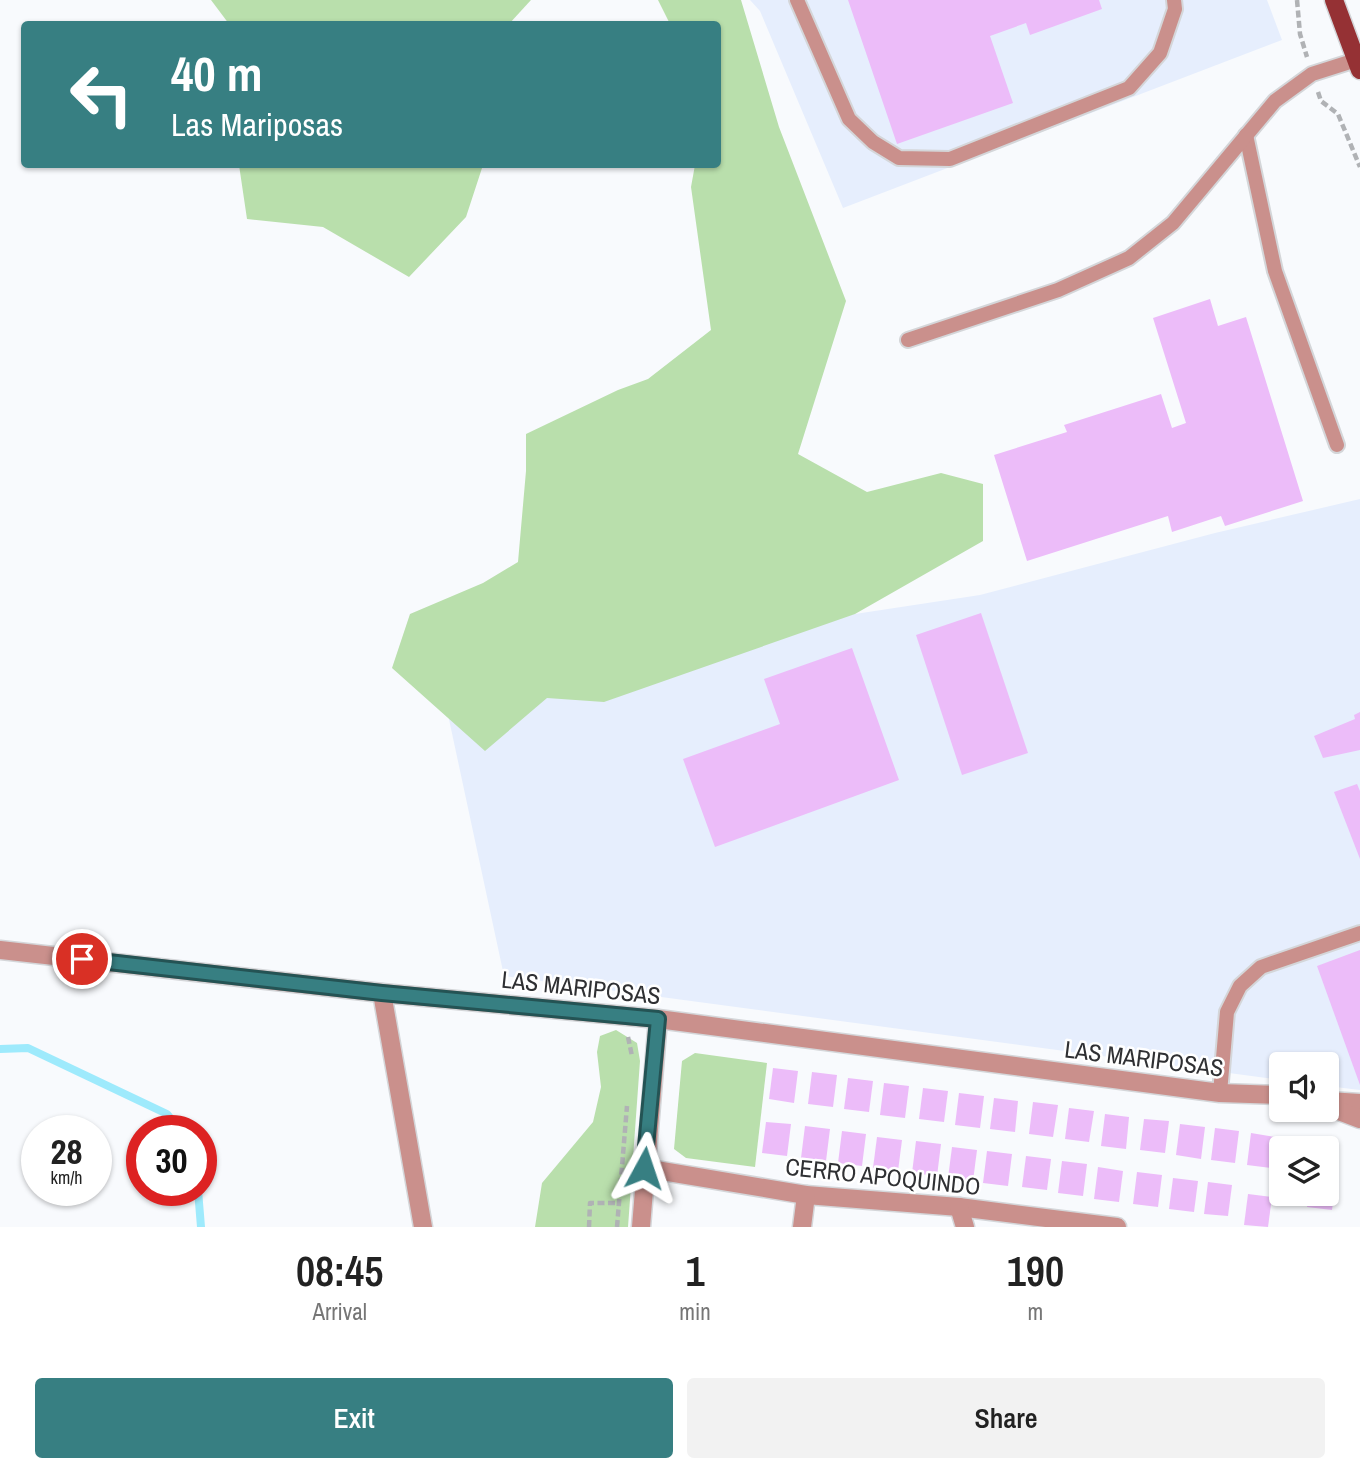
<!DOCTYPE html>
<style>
body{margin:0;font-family:"Archivo Narrow",sans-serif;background:#f2f2f2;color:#222;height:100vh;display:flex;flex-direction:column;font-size:26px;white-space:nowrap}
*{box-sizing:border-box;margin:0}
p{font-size:23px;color:#767676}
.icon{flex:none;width:38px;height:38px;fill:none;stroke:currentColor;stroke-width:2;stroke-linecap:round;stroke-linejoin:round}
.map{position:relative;height:1227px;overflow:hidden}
.sheet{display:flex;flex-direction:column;background:#fff;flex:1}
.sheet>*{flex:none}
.hud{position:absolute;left:21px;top:21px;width:700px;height:147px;border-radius:7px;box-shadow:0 2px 5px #0004;background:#377f82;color:#fff;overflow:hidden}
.buttons{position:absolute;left:1269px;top:1052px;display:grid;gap:14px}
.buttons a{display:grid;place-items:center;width:70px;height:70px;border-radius:7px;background:#fff;box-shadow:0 2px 5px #0004;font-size:35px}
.speed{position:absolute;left:21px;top:1115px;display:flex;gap:14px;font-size:35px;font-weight:700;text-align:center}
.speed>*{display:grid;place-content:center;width:91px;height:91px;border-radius:50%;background:#fff;box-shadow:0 2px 5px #0004;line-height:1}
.speed small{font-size:18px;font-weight:400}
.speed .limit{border:10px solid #d22;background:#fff;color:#111}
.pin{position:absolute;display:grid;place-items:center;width:60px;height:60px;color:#fff;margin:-30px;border:4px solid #fff;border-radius:50%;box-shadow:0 2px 7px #0007}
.me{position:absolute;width:77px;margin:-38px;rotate:5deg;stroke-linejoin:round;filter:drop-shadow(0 0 5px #0008)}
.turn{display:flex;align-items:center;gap:24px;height:147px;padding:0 35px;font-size:32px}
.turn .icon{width:91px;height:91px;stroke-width:2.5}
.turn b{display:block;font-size:49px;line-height:60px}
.eta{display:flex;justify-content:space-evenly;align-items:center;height:119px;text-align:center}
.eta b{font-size:42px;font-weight:600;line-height:49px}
.cta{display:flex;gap:14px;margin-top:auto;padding:14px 35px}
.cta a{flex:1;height:80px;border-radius:7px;background:#377f82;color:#fff;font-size:28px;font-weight:600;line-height:80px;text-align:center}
.cta a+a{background:#f2f2f2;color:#222}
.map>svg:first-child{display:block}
.built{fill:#e6eefd}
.green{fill:#b9dfac}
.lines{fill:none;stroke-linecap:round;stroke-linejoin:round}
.stream{stroke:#9eeafc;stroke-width:8}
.building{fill:#ecbcf9}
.service-casing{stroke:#d4d6d9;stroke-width:18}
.minor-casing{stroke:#d4d6d9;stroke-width:21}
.primary-casing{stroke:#d4d6d9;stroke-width:21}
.path{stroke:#b0b2b5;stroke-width:4.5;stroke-dasharray:7 3.5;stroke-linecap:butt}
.service{stroke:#ca908c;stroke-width:14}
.minor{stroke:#ca908c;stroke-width:18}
.primary{stroke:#953134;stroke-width:18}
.route-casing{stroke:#245354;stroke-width:18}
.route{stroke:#377f82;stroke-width:12}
.labels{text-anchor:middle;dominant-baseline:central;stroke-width:5;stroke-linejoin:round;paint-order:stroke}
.street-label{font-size:24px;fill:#2f3033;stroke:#fff}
</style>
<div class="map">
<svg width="1360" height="1227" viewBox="0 0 1360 1227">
<rect width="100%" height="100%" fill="#f8fafd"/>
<g class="built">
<polygon points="750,0 1267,0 1282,40 843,208 760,11"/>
<polygon points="1360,499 1360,1090 1327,1086 1326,1064 1281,1064 1281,1080 504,976 435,654 855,614 980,595 1215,533"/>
</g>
<g class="green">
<polygon points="211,0 531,0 509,24 229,24"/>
<polygon points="658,0 741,0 779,127 846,301 798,454 867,492 941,473 983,484 983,541 855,614 604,702 547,698 485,751 392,668 410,614 483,583 518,562 526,471 526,434 618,390 648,379 711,330 691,187 695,165 718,164 718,24 670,24"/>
<polygon points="239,165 239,164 483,165 466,217 409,277 323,227 247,219"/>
<polygon points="616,1030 637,1043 640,1061 628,1227 535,1227 542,1183 593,1122 601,1087 597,1052 600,1036"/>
<polygon points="695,1053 767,1063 755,1167 686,1158 674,1149 682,1061"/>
</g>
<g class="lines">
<g class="stream">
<polyline points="0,1049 28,1048 167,1114 180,1130"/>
<polyline points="198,1190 201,1227"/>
</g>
</g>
<g class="building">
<polygon points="848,0 1099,0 1102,9 1030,35 1026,23 990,36 1013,103 897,144"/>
<polygon points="1210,299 1218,326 1246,317 1303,501 1225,526 1221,516 1172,532 1168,516 1027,561 994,455 1067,432 1064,425 1161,394 1172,428 1186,423 1153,318"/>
<polygon points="981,613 1028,753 962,775 916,635"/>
<polygon points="852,648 899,780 715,847 683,759 780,724 764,679"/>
<polygon points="1360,712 1360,750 1323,758 1314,736 1355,719 1354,715"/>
<polygon points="1357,784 1360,791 1360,859 1334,792"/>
<polygon points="1360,950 1360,1085 1317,966"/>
<polygon points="773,1068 798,1071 794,1103 769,1099"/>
<polygon points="812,1072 837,1075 833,1107 808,1104"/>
<polygon points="848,1078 873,1081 869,1112 844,1109"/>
<polygon points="884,1083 909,1086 905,1118 880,1115"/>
<polygon points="923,1088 948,1091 944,1122 919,1119"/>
<polygon points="959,1093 984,1096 980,1128 955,1125"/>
<polygon points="994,1098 1018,1101 1015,1132 990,1129"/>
<polygon points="1033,1102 1058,1105 1053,1137 1029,1134"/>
<polygon points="1069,1108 1094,1111 1089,1142 1065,1139"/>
<polygon points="1105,1114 1129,1117 1126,1149 1101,1146"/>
<polygon points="1144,1119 1169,1121 1165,1153 1140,1150"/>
<polygon points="766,1122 791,1124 787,1156 762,1153"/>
<polygon points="1180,1124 1205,1127 1201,1159 1176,1155"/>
<polygon points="805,1126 830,1129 826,1161 801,1158"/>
<polygon points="1215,1128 1239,1131 1235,1163 1211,1160"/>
<polygon points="842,1131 866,1134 862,1166 838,1163"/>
<polygon points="1251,1133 1275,1137 1271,1168 1247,1165"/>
<polygon points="877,1137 902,1140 898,1171 873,1168"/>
<polygon points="916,1141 941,1144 937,1176 912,1173"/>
<polygon points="1305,1143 1333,1146 1330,1173 1336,1178 1332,1210 1307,1207 1309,1194 1326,1194 1326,1148 1304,1148"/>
<polygon points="952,1147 977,1150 973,1181 948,1178"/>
<polygon points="987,1151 1012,1154 1008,1186 983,1183"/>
<polygon points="1026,1156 1051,1159 1047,1190 1022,1187"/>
<polygon points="1062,1161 1087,1164 1083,1196 1058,1193"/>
<polygon points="1098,1167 1123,1171 1119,1202 1094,1199"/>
<polygon points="1137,1172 1162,1175 1158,1207 1133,1204"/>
<polygon points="1173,1178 1198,1181 1194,1212 1169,1209"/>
<polygon points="1208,1182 1232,1185 1228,1216 1204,1214"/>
<polygon points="1248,1194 1272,1197 1268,1227 1244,1225"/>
</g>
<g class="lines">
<g class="service-casing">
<g id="service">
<polyline points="797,0 849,119 873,142 899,158 950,159 1129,88 1160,53 1175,9 1174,0"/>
<polyline points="1246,135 1275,271 1337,445"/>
<polyline points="908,340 1058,290 1129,258 1173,223 1275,101 1312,74 1356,60"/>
<polyline points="1220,1093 1227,1012 1240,986 1261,967 1360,933"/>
</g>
</g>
<g class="minor-casing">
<g id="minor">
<polyline points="0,950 382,993 658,1019 1220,1093 1281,1095"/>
<polyline points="382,993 423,1227"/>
<polyline points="1329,1101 1360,1103"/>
<polyline points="1326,1106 1360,1119"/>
<polyline points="644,1168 806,1195 959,1207 1117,1227"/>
<polyline points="959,1207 965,1227"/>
<polyline points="641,1227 658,1019"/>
<polyline points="802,1227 806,1195"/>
</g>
</g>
<g class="primary-casing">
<polyline id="primary" points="1334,0 1360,70"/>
</g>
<g class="path">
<polyline points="1297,0 1300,34 1307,57"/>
<polyline points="1318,92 1321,101 1338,114 1360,167"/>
<polyline points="628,1037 632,1056"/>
<polyline points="589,1227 590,1203 618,1203"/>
<polyline points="617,1227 627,1106"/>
</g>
<use href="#service" class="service"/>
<use href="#minor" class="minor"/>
<use href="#primary" class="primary"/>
</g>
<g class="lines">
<g class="route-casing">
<polyline id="route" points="82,959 382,993 658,1019 644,1168"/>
</g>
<use href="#route" class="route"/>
</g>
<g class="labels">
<g class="street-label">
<text transform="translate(581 987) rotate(6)">LAS MARIPOSAS</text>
<text transform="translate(1144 1058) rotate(7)">LAS MARIPOSAS</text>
<text transform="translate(883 1176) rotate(6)">CERRO APOQUINDO</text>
</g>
</g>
</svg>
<div class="buttons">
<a><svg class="icon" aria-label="sound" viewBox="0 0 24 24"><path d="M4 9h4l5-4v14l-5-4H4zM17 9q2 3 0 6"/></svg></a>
<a><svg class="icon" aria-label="layers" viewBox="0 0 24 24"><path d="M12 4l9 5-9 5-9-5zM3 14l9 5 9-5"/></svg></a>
</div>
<div class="speed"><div>28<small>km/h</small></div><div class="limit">30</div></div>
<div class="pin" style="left:82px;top:959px;background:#d93025"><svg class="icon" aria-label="arrive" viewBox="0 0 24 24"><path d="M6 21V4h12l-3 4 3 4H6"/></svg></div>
<svg class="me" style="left:644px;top:1168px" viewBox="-20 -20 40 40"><path d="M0-17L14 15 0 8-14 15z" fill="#377f82" stroke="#fff" stroke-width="4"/></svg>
<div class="hud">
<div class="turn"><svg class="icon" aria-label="left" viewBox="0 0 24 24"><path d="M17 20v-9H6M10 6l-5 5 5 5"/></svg><div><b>40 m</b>Las Mariposas</div></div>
</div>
</div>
<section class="sheet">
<div class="eta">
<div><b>08:45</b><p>Arrival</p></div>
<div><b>1</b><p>min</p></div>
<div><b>190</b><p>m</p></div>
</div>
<div class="cta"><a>Exit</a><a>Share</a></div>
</section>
